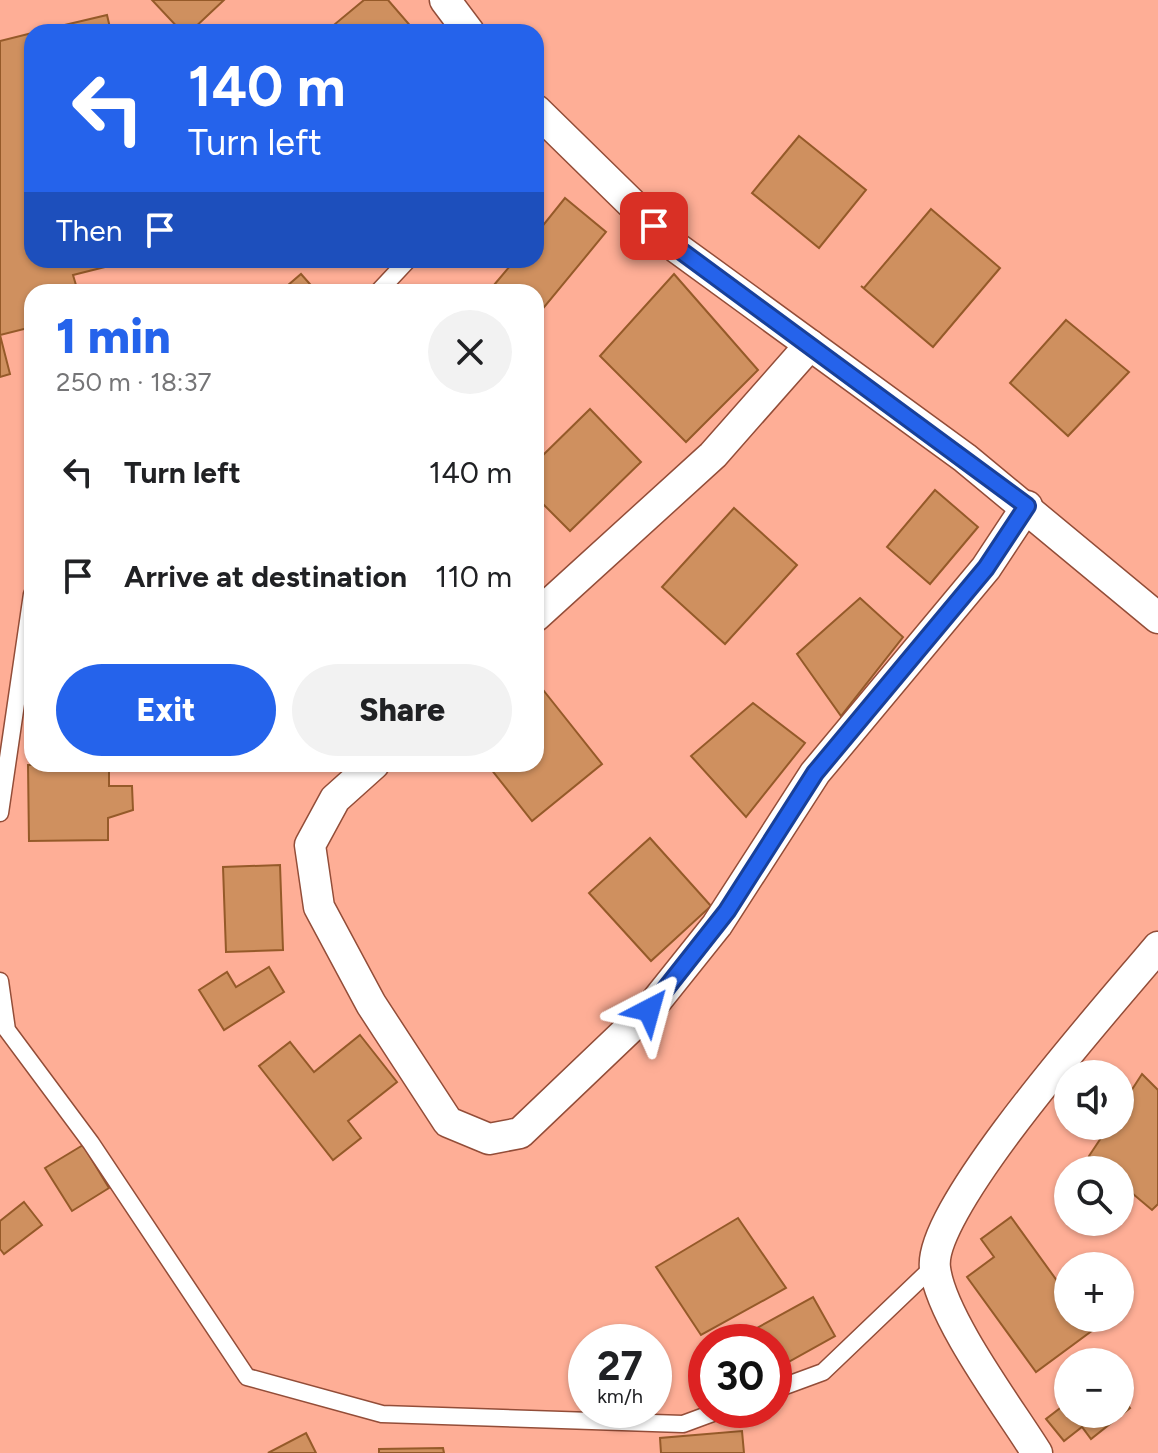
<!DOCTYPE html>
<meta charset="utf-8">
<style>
body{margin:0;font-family:Figtree,sans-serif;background:#f2f2f2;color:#202124;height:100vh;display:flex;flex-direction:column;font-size:30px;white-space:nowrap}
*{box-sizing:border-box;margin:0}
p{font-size:26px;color:#757577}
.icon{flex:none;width:44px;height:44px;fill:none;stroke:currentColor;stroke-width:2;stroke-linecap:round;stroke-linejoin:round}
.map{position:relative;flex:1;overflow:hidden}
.side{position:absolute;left:24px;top:284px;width:520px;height:488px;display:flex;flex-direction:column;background:#fff;border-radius:24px;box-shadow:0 2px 6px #0004}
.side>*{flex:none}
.top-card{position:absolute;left:24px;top:24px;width:520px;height:244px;border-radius:24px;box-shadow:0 2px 6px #0004;background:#2563eb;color:#fff;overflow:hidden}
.fabs{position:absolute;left:1054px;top:1060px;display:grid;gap:16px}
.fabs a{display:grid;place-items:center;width:80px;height:80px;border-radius:50%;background:#fff;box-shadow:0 2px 6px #0004;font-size:40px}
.speed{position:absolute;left:568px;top:1324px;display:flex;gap:16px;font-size:40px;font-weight:700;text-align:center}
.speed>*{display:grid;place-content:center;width:104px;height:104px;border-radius:50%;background:#fff;box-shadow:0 2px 6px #0004;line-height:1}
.speed small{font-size:20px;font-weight:400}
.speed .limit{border:12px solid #d22;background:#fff;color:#111}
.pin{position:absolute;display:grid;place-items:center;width:68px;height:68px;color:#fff;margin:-34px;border-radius:16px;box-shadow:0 4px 12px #0006}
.me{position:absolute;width:88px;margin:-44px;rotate:39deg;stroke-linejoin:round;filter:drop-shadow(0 0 6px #0008)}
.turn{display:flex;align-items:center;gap:28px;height:168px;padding:0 32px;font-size:36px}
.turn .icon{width:104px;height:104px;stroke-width:2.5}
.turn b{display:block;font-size:56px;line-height:68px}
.then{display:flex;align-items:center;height:76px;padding:0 32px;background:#0003;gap:16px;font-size:30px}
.round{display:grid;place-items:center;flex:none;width:84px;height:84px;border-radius:42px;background:#f2f2f2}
.head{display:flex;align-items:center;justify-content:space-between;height:136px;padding:0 32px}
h1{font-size:48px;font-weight:800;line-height:60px;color:#2563eb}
.primary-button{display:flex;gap:16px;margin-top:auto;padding:16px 32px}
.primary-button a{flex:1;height:92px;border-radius:48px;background:#2563eb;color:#fff;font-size:32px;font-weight:800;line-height:92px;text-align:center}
.primary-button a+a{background:#f2f2f2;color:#202124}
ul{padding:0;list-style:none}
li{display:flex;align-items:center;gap:24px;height:104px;padding:0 32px}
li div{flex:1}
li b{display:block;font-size:30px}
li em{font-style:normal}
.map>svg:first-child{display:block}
.building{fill:#cf905f;stroke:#955a29;stroke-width:2}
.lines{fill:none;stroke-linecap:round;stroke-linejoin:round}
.lane-casing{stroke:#934d38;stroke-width:19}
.street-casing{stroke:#934d38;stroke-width:33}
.lane{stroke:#fff;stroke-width:16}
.street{stroke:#fff;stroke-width:30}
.route-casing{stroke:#184099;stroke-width:20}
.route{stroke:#2563eb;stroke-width:14}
</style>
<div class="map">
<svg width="1158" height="1453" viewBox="0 0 1158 1453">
<rect width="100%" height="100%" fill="#feae96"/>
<g class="building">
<polygon points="152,0 224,0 190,32 182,32"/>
<polygon points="364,0 388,0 414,30 342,32 335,24"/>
<polygon points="107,15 111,32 35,32"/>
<polygon points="32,33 32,260 133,260 73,275 78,292 32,292 32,327 0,335 10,374 0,377 0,41"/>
<polygon points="799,136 866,190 819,248 752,193"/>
<polygon points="565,198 606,232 536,317 536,292 502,292 494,285 515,260 536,260 536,234"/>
<polygon points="931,209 1000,268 933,347 861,286 864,288"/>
<polygon points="301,274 317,292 280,292"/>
<polygon points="674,274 758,370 686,442 600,356"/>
<polygon points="1066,320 1129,372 1068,436 1010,383"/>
<polygon points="590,409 641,462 570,531 536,497 536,462"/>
<polygon points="935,490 978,527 930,584 887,547"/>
<polygon points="734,508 797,565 725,644 662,587"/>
<polygon points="860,598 903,637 841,716 797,654"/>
<polygon points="536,681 602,764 532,821 487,764 536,764"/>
<polygon points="753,703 805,743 746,817 691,756"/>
<polygon points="109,764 109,786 132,786 133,810 108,818 108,840 29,841 28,765"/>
<polygon points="650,838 711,906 651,961 589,893"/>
<polygon points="280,865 283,950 226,952 223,867"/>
<polygon points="269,967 284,992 224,1030 199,990 227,972 236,987"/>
<polygon points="360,1035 397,1082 348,1121 361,1138 333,1160 259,1066 290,1042 314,1072"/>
<polygon points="1142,1074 1158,1090 1158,1204 1152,1210 1120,1183 1120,1170 1105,1170 1089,1156 1109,1126 1120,1126 1120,1108"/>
<polygon points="83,1145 109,1188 72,1211 45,1168"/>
<polygon points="24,1202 42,1225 4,1254 0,1249 0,1221"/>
<polygon points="1011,1217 1068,1296 1068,1318 1084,1318 1093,1330 1036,1372 967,1277 994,1257 981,1239"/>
<polygon points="738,1218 786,1288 701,1335 656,1267"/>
<polygon points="813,1297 835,1336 774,1370 774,1342 751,1342 746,1334"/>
<polygon points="1120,1395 1130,1408 1091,1439 1082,1427 1064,1441 1046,1419 1068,1402 1068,1414 1120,1414"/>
<polygon points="742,1431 744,1453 661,1453 660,1438"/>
<polygon points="306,1433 316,1453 268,1453"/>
<polygon points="443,1448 444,1453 379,1453 379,1449"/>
</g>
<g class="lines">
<g class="lane-casing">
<g id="lane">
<polyline points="378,292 408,260"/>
<polyline points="0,813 32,594"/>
<polyline points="0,981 7,1030 91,1143 247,1377 382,1414 683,1424 721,1410"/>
<polyline points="774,1390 823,1372 934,1266"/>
</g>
</g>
<g class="street-casing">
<g id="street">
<polyline points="445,0 469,32"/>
<polyline points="536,110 677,248 965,458 1158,618"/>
<polyline points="536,616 713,455 810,345"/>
<polyline points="374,764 335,799 310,845 319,907 371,1004 448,1122 489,1139 520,1133 649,1010 717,925 815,773 986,568 1027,506"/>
<path d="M1037,1453c-28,-45 -96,-135 -102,-185 -8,-60 179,-268 223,-321"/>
</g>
</g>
<use href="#lane" class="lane"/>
<use href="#street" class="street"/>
</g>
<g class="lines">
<g class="route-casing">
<polyline id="route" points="649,1010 727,911 815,773 986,568 1027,506 677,248 654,226"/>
</g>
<use href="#route" class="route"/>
</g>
</svg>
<div class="fabs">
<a><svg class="icon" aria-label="sound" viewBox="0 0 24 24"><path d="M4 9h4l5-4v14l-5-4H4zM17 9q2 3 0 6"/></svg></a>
<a><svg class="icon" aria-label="search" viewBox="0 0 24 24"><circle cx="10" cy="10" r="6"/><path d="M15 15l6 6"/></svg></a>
<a>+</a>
<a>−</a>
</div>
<div class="speed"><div>27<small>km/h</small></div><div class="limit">30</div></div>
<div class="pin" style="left:654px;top:226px;background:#d93025"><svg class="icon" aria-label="arrive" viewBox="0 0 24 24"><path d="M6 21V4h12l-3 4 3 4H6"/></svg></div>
<svg class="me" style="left:649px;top:1010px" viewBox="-20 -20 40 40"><path d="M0-17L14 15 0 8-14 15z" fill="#2563eb" stroke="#fff" stroke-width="4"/></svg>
<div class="top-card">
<div class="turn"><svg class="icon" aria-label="left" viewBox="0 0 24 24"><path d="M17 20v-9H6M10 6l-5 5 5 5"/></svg><div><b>140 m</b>Turn left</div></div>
<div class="then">Then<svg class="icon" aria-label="arrive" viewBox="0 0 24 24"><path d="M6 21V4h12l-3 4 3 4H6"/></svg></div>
</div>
<section class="side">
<div class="head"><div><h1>1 min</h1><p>250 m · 18:37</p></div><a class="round"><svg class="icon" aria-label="close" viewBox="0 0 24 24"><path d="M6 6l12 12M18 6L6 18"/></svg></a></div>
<ul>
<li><svg class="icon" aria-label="left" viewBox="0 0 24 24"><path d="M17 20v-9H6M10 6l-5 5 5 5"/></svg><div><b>Turn left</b></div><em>140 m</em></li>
<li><svg class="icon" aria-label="arrive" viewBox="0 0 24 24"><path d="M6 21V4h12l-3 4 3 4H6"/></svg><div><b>Arrive at destination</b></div><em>110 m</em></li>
</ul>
<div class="primary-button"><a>Exit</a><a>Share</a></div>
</section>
</div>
